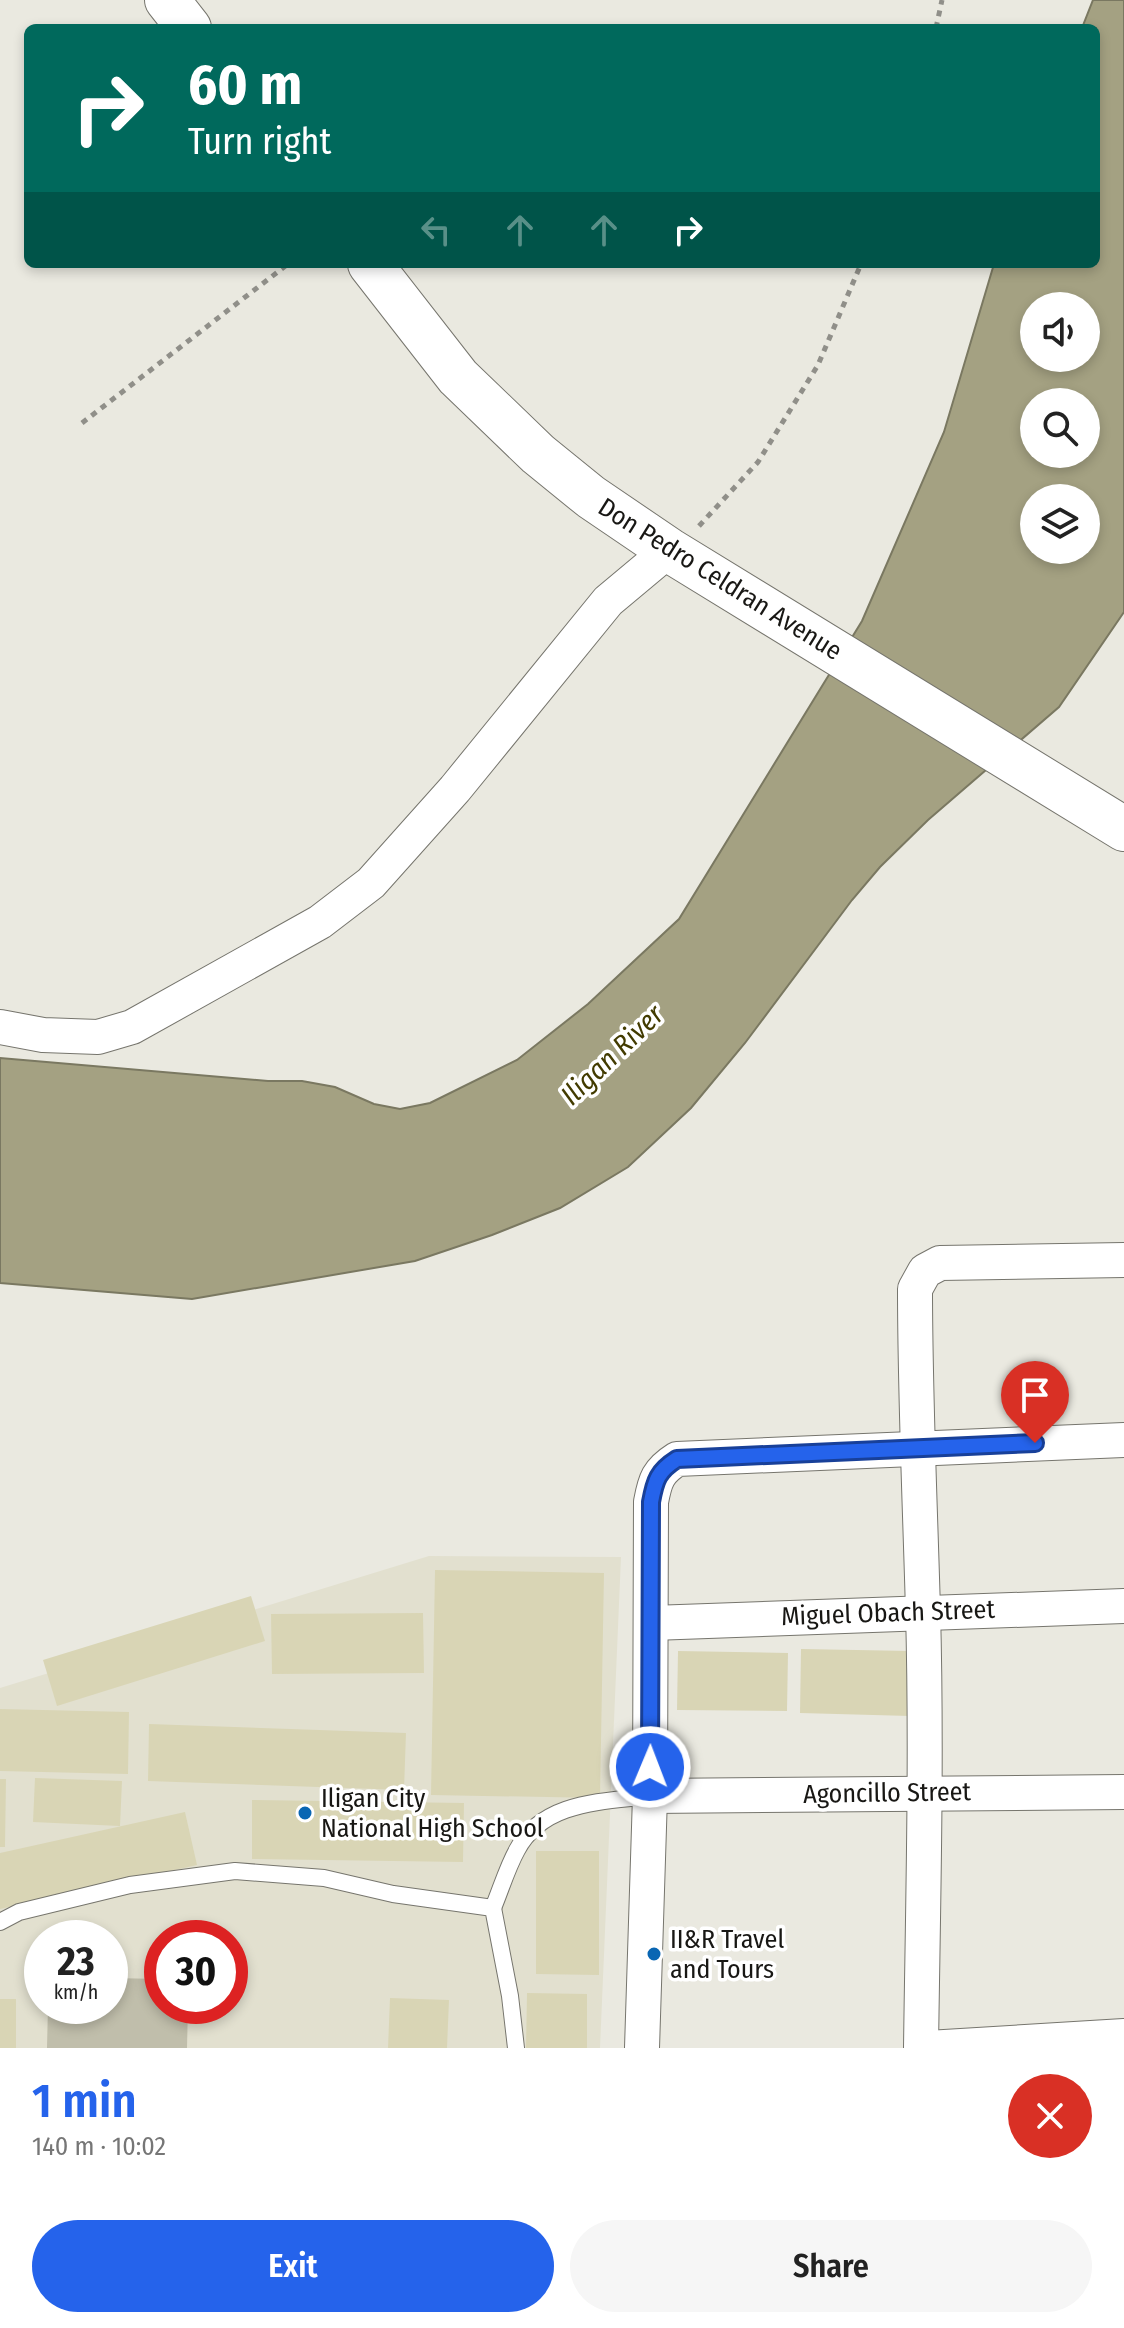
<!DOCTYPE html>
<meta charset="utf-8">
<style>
body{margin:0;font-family:"Fira Sans Condensed",sans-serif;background:#f6f6f6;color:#222;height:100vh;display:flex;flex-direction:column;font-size:30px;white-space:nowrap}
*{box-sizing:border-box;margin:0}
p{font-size:26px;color:#767676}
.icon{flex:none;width:44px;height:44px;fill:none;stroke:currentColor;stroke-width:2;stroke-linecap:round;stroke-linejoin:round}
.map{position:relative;height:2048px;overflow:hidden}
.sheet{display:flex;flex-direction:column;background:#fff;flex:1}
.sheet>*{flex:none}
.top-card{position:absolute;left:24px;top:24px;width:1076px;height:244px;border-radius:12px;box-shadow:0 4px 12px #0003;background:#00695c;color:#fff;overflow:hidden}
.buttons{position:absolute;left:1020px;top:292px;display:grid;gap:16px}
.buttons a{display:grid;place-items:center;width:80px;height:80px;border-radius:50%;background:#fff;box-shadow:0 4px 12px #0003;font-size:40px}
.speed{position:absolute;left:24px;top:1920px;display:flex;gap:16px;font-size:40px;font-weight:700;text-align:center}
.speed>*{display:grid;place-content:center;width:104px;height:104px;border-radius:50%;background:#fff;box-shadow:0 4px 12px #0003;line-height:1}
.speed small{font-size:20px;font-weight:400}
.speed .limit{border:12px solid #d22;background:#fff;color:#111}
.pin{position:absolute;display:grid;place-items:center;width:68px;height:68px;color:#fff;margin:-82px -34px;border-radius:50% 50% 50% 0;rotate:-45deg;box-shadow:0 0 8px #0007}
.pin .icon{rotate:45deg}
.me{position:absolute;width:88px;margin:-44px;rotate:1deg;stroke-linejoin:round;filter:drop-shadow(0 0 6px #0008)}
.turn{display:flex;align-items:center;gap:28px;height:168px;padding:0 32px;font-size:36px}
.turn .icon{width:104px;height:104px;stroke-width:2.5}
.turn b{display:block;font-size:56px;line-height:68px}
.lanes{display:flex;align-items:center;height:76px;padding:0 32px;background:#0003;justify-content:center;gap:40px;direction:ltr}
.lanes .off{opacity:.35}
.round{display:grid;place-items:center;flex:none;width:84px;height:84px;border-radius:42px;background:#f6f6f6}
.headline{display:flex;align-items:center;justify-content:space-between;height:136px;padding:0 32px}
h1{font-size:48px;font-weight:600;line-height:60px;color:#2563eb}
.cta{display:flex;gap:16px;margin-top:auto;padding:16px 32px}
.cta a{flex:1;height:92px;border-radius:48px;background:#2563eb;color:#fff;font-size:32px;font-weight:600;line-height:92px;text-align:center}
.cta a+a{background:#f6f6f6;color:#222}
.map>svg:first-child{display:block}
.built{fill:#e2e0cf;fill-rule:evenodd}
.green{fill:#c0beab}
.water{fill:#a4a182;stroke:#7a7861;stroke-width:2;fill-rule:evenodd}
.building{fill:#d9d5b5}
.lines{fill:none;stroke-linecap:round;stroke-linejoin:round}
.lane-casing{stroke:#76756d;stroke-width:18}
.street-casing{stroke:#76756d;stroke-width:36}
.secondary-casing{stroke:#76756d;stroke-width:46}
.path{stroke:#908f89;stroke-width:5;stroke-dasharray:6 6;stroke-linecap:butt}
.lane{stroke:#fff;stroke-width:16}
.street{stroke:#fff;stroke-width:34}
.secondary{stroke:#fff;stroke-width:44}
.route-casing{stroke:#184099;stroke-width:20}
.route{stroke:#2563eb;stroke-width:14}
.poi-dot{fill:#0966b3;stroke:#fff;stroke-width:3}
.labels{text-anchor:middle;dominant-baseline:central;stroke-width:7;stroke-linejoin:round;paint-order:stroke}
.street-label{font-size:26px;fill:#181714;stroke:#fff}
.poi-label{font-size:26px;fill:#181714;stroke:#fff;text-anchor:start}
.water-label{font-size:28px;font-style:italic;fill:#423b00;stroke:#fff}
</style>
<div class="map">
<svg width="1124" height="2048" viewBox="0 0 1124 2048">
<rect width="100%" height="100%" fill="#eae9e0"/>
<path class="built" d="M429,1556l192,1 -21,491h-600v-360zM42,1938h68v68h-68zM162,1938h68v68h-68z"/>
<polygon class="green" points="110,1978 162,1979 162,2006 188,2006 187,2048 47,2048 48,2006 110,2006"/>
<path class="water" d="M1093,0h31v612l-65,95 -131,113 -48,47 -28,33 -107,143 -54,65 -63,59 -68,41 -68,27 -77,26 -223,38 -192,-16v-225l268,23h34l33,6 39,17 26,5 30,-6 87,-43 71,-56 91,-85 183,-298 82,-189 50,-168h102v-236h-14zM1034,306h52v52h-52zM1034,402h52v52h-52zM1034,498h52v52h-52z"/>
<g class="building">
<polygon points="435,1570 604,1573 600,1798 431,1795"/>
<polygon points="251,1596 265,1641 57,1706 43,1660"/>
<polygon points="423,1613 424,1673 272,1674 271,1614"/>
<polygon points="801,1649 911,1651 910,1716 800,1713"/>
<polygon points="678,1651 788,1653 787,1711 677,1710"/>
<polygon points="0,1709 129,1712 128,1774 0,1771"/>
<polygon points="149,1724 406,1733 404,1790 148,1781"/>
<polygon points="35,1778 122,1781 120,1826 33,1822"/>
<polygon points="0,1779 6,1779 5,1847 0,1847"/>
<polygon points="252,1800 464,1803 463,1862 252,1859"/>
<polygon points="185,1812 197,1865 0,1909 0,1853"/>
<polygon points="536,1851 599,1851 599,1975 536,1974"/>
<polygon points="527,1993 587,1994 587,2048 526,2048"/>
<polygon points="390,1998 449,2000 447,2048 388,2048"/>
<rect x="0" y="1999" width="16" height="49"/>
</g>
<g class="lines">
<g class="lane-casing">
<g id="lane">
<path d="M493,1908c8,-19 14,-40 24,-58 26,-49 85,-48 133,-54"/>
<polyline points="0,1922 19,1912 130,1885 235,1871 324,1878 393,1894 493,1908 510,1996 516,2048"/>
</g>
</g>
<g class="street-casing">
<g id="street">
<polyline points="0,1027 43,1035 98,1037 132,1027 320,922 371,883 455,789 608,601 669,550"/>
<polyline points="652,1623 1124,1606"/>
<polyline points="650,1796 1124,1792"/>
<path d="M642,2048l8,-252 1,-294c4,-22 7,-31 26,-43l447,-19"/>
<path d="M921,2048c2,-146 6,-292 2,-437 -3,-108 -8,-215 -8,-322l10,-18 15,-8 184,-3"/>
<polyline points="928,2048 1124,2036"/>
</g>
</g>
<g class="secondary-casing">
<g id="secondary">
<polyline points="167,0 189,28"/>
<polyline points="370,264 458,377 538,454 591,497 669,550 1124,829"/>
</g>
</g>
<g class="path">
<polyline points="936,28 942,0"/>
<polyline points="82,423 288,264"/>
<polyline points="699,526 758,462 818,365 861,264"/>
</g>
<use href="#lane" class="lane"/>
<use href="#street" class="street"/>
<use href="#secondary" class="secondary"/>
</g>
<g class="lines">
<g class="route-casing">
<path id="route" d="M650,1767l1,-265c4,-22 7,-31 26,-43l358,-16"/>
</g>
<use href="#route" class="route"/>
</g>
<g class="poi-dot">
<circle cx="305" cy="1813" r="8"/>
<circle cx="654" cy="1954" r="8"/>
</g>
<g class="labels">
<g class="street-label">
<text transform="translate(720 579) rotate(32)">Don Pedro Celdran Avenue</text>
<text transform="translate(888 1613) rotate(-2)">Miguel Obach Street</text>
<text transform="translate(887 1793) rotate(-1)">Agoncillo Street</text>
</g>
<g class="poi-label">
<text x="321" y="1798">Iligan City<tspan x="321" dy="30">National High School</tspan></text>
<text x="670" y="1939">II&amp;R Travel<tspan x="670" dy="30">and Tours</tspan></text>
</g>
<g class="water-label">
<text transform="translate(612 1055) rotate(-44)">Iligan River</text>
</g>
</g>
</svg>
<div class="buttons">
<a><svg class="icon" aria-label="sound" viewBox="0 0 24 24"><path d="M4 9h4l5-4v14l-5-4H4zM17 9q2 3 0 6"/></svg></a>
<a><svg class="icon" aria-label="search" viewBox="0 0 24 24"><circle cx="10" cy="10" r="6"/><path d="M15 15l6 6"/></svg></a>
<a><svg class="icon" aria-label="layers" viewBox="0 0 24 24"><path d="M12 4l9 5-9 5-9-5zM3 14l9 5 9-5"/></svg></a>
</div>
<div class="speed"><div>23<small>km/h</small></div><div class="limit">30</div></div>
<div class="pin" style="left:1035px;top:1443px;background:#d93025"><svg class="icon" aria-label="arrive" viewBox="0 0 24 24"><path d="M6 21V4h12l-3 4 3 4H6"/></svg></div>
<svg class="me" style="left:650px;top:1767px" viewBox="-20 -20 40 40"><circle r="17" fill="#2563eb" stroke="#fff" stroke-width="3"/><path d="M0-11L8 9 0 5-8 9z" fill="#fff"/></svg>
<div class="top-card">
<div class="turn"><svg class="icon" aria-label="right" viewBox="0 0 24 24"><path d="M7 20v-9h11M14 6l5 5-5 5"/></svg><div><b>60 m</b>Turn right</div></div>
<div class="lanes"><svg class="icon off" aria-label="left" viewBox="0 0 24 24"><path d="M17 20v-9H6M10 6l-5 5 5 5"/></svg><svg class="icon off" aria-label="ahead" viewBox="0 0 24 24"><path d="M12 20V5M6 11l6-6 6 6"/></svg><svg class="icon off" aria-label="ahead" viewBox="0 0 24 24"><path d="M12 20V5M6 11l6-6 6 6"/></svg><svg class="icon" aria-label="right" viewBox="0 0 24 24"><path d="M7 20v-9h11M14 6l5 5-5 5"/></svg></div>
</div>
</div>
<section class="sheet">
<div class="headline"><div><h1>1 min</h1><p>140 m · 10:02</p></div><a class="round" style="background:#d93025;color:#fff"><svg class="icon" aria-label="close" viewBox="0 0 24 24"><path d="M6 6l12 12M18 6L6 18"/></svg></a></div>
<div class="cta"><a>Exit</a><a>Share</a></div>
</section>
